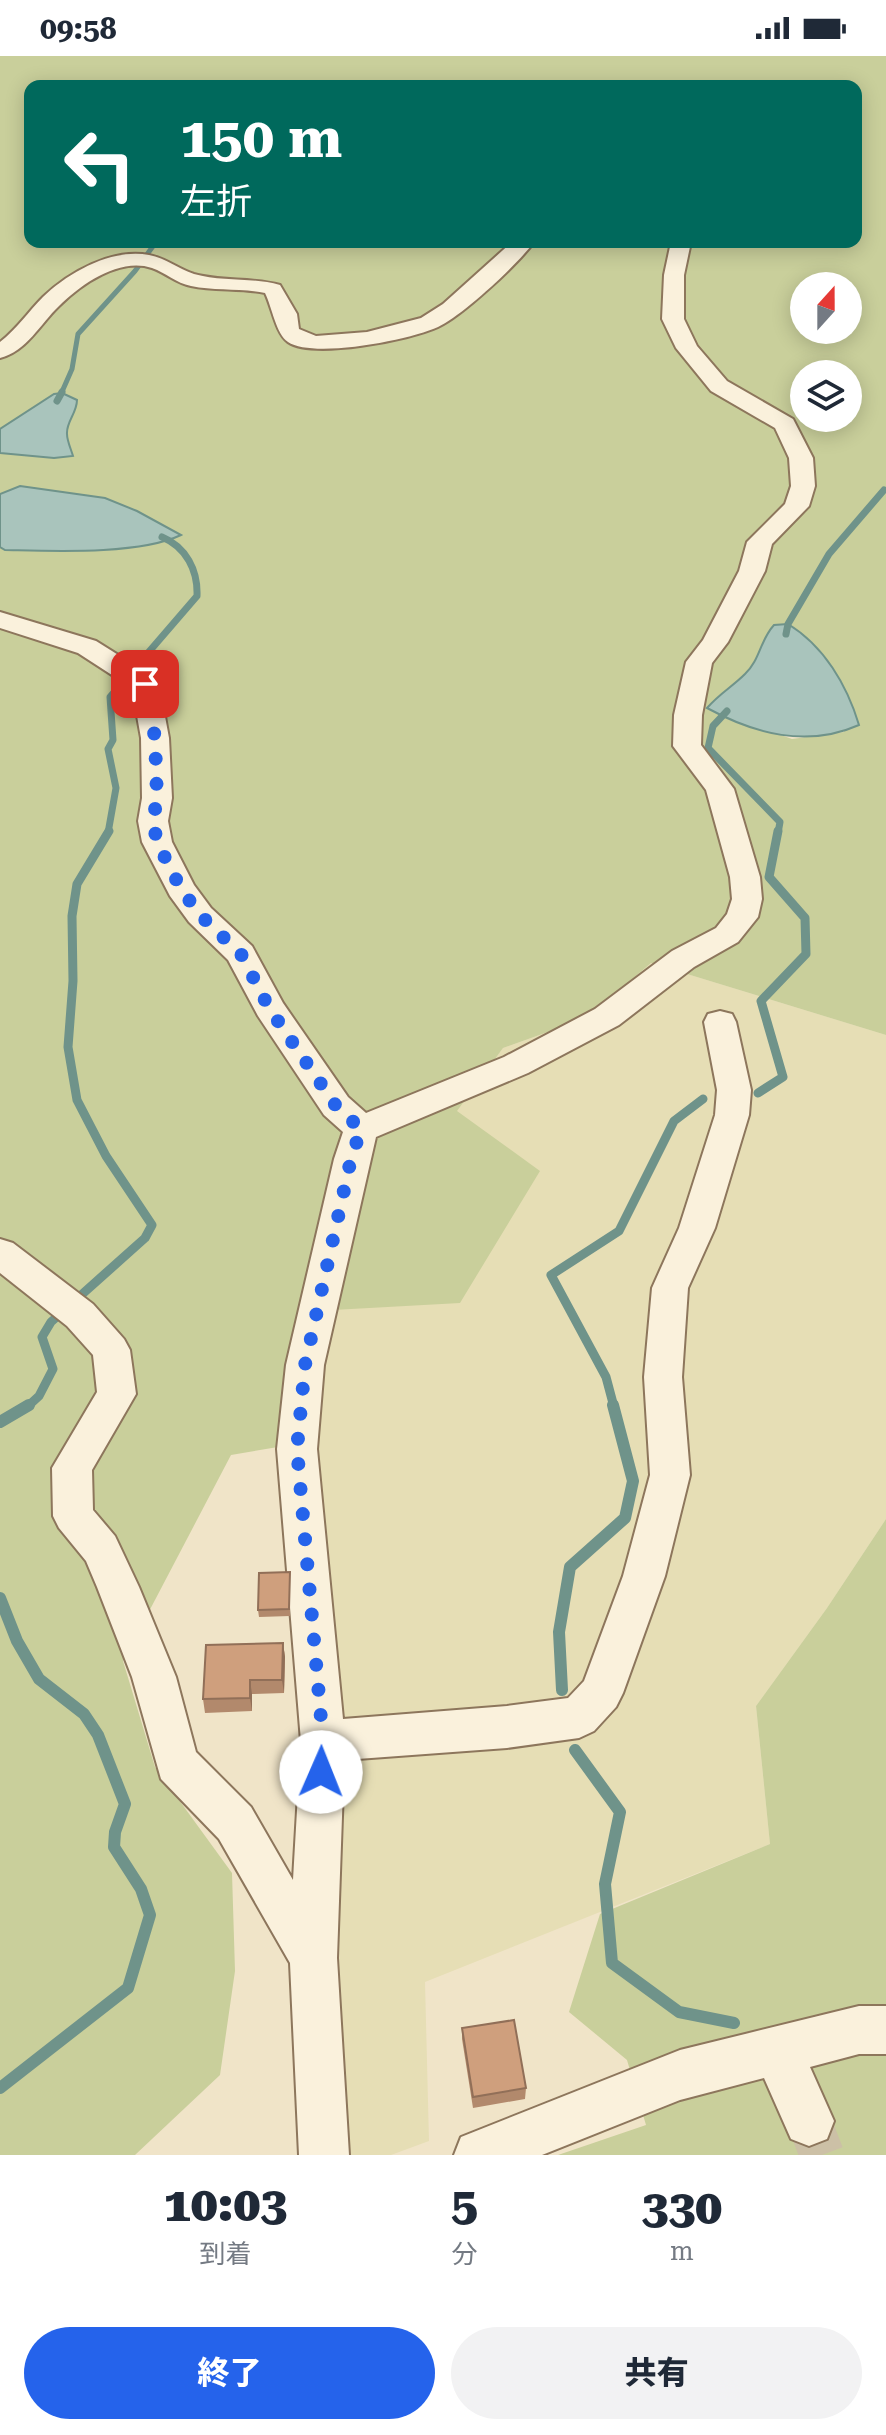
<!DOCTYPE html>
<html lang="ja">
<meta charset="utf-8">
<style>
body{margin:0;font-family:"Roboto Serif","Noto Sans JP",serif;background:#f2f2f3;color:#1f2937;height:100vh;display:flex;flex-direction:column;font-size:30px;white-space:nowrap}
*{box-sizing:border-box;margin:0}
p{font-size:26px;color:#747a83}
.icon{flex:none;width:44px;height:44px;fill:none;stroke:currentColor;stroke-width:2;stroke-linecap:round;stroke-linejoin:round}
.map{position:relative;height:2099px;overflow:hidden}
.sheet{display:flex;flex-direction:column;background:#fff;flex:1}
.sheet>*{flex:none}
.guide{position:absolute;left:24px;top:24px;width:838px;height:168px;border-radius:16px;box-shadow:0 4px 20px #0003;background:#00695c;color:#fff;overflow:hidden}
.needle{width:52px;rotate:21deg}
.controls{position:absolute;left:790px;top:216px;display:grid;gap:16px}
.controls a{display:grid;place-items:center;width:72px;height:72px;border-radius:50%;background:#fff;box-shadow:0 4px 20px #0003;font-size:40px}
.pin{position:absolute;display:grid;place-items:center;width:68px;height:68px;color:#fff;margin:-34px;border-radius:16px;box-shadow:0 4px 12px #0006}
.me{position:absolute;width:88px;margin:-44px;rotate:1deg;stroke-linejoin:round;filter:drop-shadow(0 0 6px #0008)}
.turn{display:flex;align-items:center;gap:28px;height:168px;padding:0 24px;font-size:36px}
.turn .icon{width:104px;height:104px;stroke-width:2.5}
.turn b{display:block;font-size:56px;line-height:68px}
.eta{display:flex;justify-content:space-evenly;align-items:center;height:136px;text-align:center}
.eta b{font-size:48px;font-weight:800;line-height:56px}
.primary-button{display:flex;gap:16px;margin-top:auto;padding:16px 24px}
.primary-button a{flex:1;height:92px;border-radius:48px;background:#2563eb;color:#fff;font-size:32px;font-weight:800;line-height:92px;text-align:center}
.primary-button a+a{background:#f2f2f3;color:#1f2937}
.status{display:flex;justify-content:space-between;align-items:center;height:56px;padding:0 40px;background:#fff;direction:ltr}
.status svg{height:22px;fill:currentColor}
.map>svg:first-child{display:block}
.farmland{fill:#e6deb5}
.green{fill:#c9cf9b;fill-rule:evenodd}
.water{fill:#a9c4bc;stroke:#6f938a;stroke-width:2}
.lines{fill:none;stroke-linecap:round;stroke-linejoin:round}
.stream-far3{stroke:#6f938a;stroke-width:5}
.stream-far2{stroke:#6f938a;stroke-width:7}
.stream-far1{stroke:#6f938a;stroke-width:9}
.stream{stroke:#6f938a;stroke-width:12}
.street-tunnel{stroke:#ccc0a6;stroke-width:44;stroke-dasharray:44 22;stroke-linecap:butt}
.street-casing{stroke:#8d765c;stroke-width:4}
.street{fill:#faf1dc;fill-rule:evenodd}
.wall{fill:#b2896c}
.shaded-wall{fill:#916f58}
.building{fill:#cf9f7d;stroke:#916f58;stroke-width:2}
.route{stroke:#2563eb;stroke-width:14;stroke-dasharray:0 25.2}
</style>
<div class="status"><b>09:58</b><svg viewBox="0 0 49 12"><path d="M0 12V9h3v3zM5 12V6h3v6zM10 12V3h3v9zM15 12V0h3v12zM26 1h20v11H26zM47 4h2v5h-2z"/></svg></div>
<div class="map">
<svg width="886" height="2099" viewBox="0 0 886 2099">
<rect width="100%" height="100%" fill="#f0e4c8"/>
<polygon class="farmland" points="651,907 886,979 886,1463 827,1552 756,1650 770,1788 425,1926 429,2085 391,2099 333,2099 308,1386 333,1253 539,1116 456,1055 503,992 587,962"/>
<g class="green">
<path d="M0,0h886v979l-235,-72 -64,55 -84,30 -46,63 83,60 -80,132 -127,7 -25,132 -77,13 -108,206 32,106 77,106 3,98 -15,104 -85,80h-135v-1608l30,3 94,-2 56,-13 -43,-24 -32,-13 -105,-4v-41l54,5 18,-2c-1,-7 -5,-15 -5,-22 0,-13 10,-21 9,-34l-14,-7 -8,1 -54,35zM30,30h826v156h-826zM804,230h44v44h-44zM804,318h44v44h-44zM774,569l56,41 10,14 4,52 -52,7 -84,-30c10,-16 24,-22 37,-35 15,-14 15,-34 29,-49z"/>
<polygon points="886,1463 886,2099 558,2099 646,2069 627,2004 569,1956 600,1858 770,1788 756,1650 827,1552"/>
</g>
<g class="water">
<path d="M62,337l15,7c0,13 -11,22 -10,34 0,7 4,15 6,22l-19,2 -54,-5v-24l54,-35z"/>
<path d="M20,430l85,12 32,13 44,24c-42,20 -128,16 -176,15l-5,-3v-53z"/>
<path d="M788,568c36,22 59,61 71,101 -52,23 -104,9 -152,-17 13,-15 25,-21 38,-34 15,-14 15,-34 29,-49z"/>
</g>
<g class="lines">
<polyline class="stream-far3" points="61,338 72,313 78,278 135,215 156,186"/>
<g class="stream-far2">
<polyline points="57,345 62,336"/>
<polyline points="786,578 788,568 829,498 884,434"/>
<polyline points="727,655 713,670 708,692 780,766 778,777"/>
<path d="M108,777l8,-45 -8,-39 5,-9 -3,-43 87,-101c1,-26 -11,-49 -35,-59"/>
</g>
<g class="stream-far1">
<polyline points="758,1037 783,1021 761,945 806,898 805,862 769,821 778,775"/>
<polyline points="27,1351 39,1340 53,1313 42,1281 51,1266 145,1182 152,1169 106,1100 77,1044 68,991 73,925 72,860 77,828 109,775"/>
<polyline points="614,1351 606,1321 551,1219 619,1175 674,1065 703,1043"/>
</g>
<g class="stream">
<polyline points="0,1366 29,1349"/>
<polyline points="0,1542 17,1585 39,1623 84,1658 98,1679 125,1748 115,1776 114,1791 141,1833 150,1859 128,1932 0,2032"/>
<polyline points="562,1634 559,1576 570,1511 625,1462 633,1425 613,1349"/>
<polyline points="575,1694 620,1756 605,1828 612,1907 679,1956 734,1967"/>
</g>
<polyline class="street-tunnel" points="809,2065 822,2099"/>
<g class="street-casing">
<g id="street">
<path d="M512,186h22c-16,22 -72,74 -96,85 -28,13 -125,32 -150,15 -12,-8 -16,-35 -23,-49 -25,-5 -50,-2 -74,-7 -15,-3 -25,-13 -39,-18 -32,-11 -71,16 -93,38 -19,18 -32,45 -59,52v-16c17,-13 28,-30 43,-45 26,-25 69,-49 106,-42 17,3 29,14 45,19 28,8 58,3 86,11l17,29 2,15 17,7 51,-4 54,-14 22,-14z"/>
<polygon points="671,186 691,186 684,219 684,263 697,290 727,325 793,363 813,402 815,430 809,450 772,488 765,515 728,586 712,607 702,659 701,689 734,733 760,821 762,843 758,861 738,886 694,911 619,969 528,1017 376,1081 324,1309 317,1393 343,1663 507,1650 568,1642 584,1625 623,1520 650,1419 644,1321 652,1232 679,1172 715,1059 717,1034 704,966 708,958 720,955 732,958 736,966 751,1034 749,1059 715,1172 688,1232 682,1321 690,1419 665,1520 623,1637 616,1651 594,1675 579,1682 507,1692 344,1704 337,1902 349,2099 299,2099 290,1907 219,1783 161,1723 132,1621 97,1531 86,1505 59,1472 53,1460 52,1412 97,1336 93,1299 67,1270 0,1217 0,1183 13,1187 93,1248 124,1283 130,1294 136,1338 92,1414 93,1454 115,1480 139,1531 176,1621 196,1696 251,1751 293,1824 301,1685 277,1393 286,1309 334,1103 343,1076 324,1059 258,960 228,904 189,866 170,840 142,786 138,765 142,742 141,682 132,632 78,597 0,572 0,556 96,585 155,622 159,628 169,682 172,742 168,765 172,786 194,829 211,852 252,890 283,947 348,1041 366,1057 504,1001 595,953 672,895 716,872 727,858 732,843 730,821 706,734 673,690 674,659 686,606 703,584 739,515 747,486 785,448 791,430 789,402 775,372 711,335 676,292 662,263 664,219"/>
<polygon points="859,1950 886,1950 886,1998 859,1998 810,2011 834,2065 827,2083 809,2090 791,2083 764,2022 680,2044 542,2099 454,2099 461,2081 680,1994"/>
</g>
</g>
<use href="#street" class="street"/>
</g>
<g class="wall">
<polygon points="290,1523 290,1560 259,1561 258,1554"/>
<polygon points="283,1587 285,1601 284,1637 252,1638 252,1655 205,1657 203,1643"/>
<polygon points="462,1972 526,2032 525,2043 473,2052 462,1983"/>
</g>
<g class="shaded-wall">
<polygon points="283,1587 285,1601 284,1637 282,1624"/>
<polygon points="250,1624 252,1638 252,1655 250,1642"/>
</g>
<g class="building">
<polygon points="290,1516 289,1553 258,1554 259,1517"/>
<polygon points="283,1587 282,1624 250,1624 250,1642 203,1643 206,1589"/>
<polygon points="514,1964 526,2032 473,2041 462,1972"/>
</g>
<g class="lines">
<polyline class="route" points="145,628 155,682 157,742 153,765 157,786 181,833 200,859 241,898 269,952 336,1050 361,1073 351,1103 305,1309 297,1393 323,1685 321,1716"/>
</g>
</svg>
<div class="controls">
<a><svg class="needle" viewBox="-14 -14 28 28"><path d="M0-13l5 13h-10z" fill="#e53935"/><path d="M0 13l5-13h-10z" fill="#747a83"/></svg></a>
<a><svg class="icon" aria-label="layers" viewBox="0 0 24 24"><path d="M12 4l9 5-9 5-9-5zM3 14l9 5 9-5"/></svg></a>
</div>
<div class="pin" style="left:145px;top:628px;background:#d93025"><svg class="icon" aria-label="arrive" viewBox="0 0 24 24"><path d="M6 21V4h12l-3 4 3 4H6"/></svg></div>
<svg class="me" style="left:321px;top:1716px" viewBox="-20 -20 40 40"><circle r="19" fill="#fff"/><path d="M0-13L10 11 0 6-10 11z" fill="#2563eb"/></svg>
<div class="guide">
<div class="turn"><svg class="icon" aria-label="left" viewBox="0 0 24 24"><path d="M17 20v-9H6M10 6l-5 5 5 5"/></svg><div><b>150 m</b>左折</div></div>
</div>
</div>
<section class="sheet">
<div class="eta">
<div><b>10:03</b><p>到着</p></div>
<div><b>5</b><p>分</p></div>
<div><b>330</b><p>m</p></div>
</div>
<div class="primary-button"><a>終了</a><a>共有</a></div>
</section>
